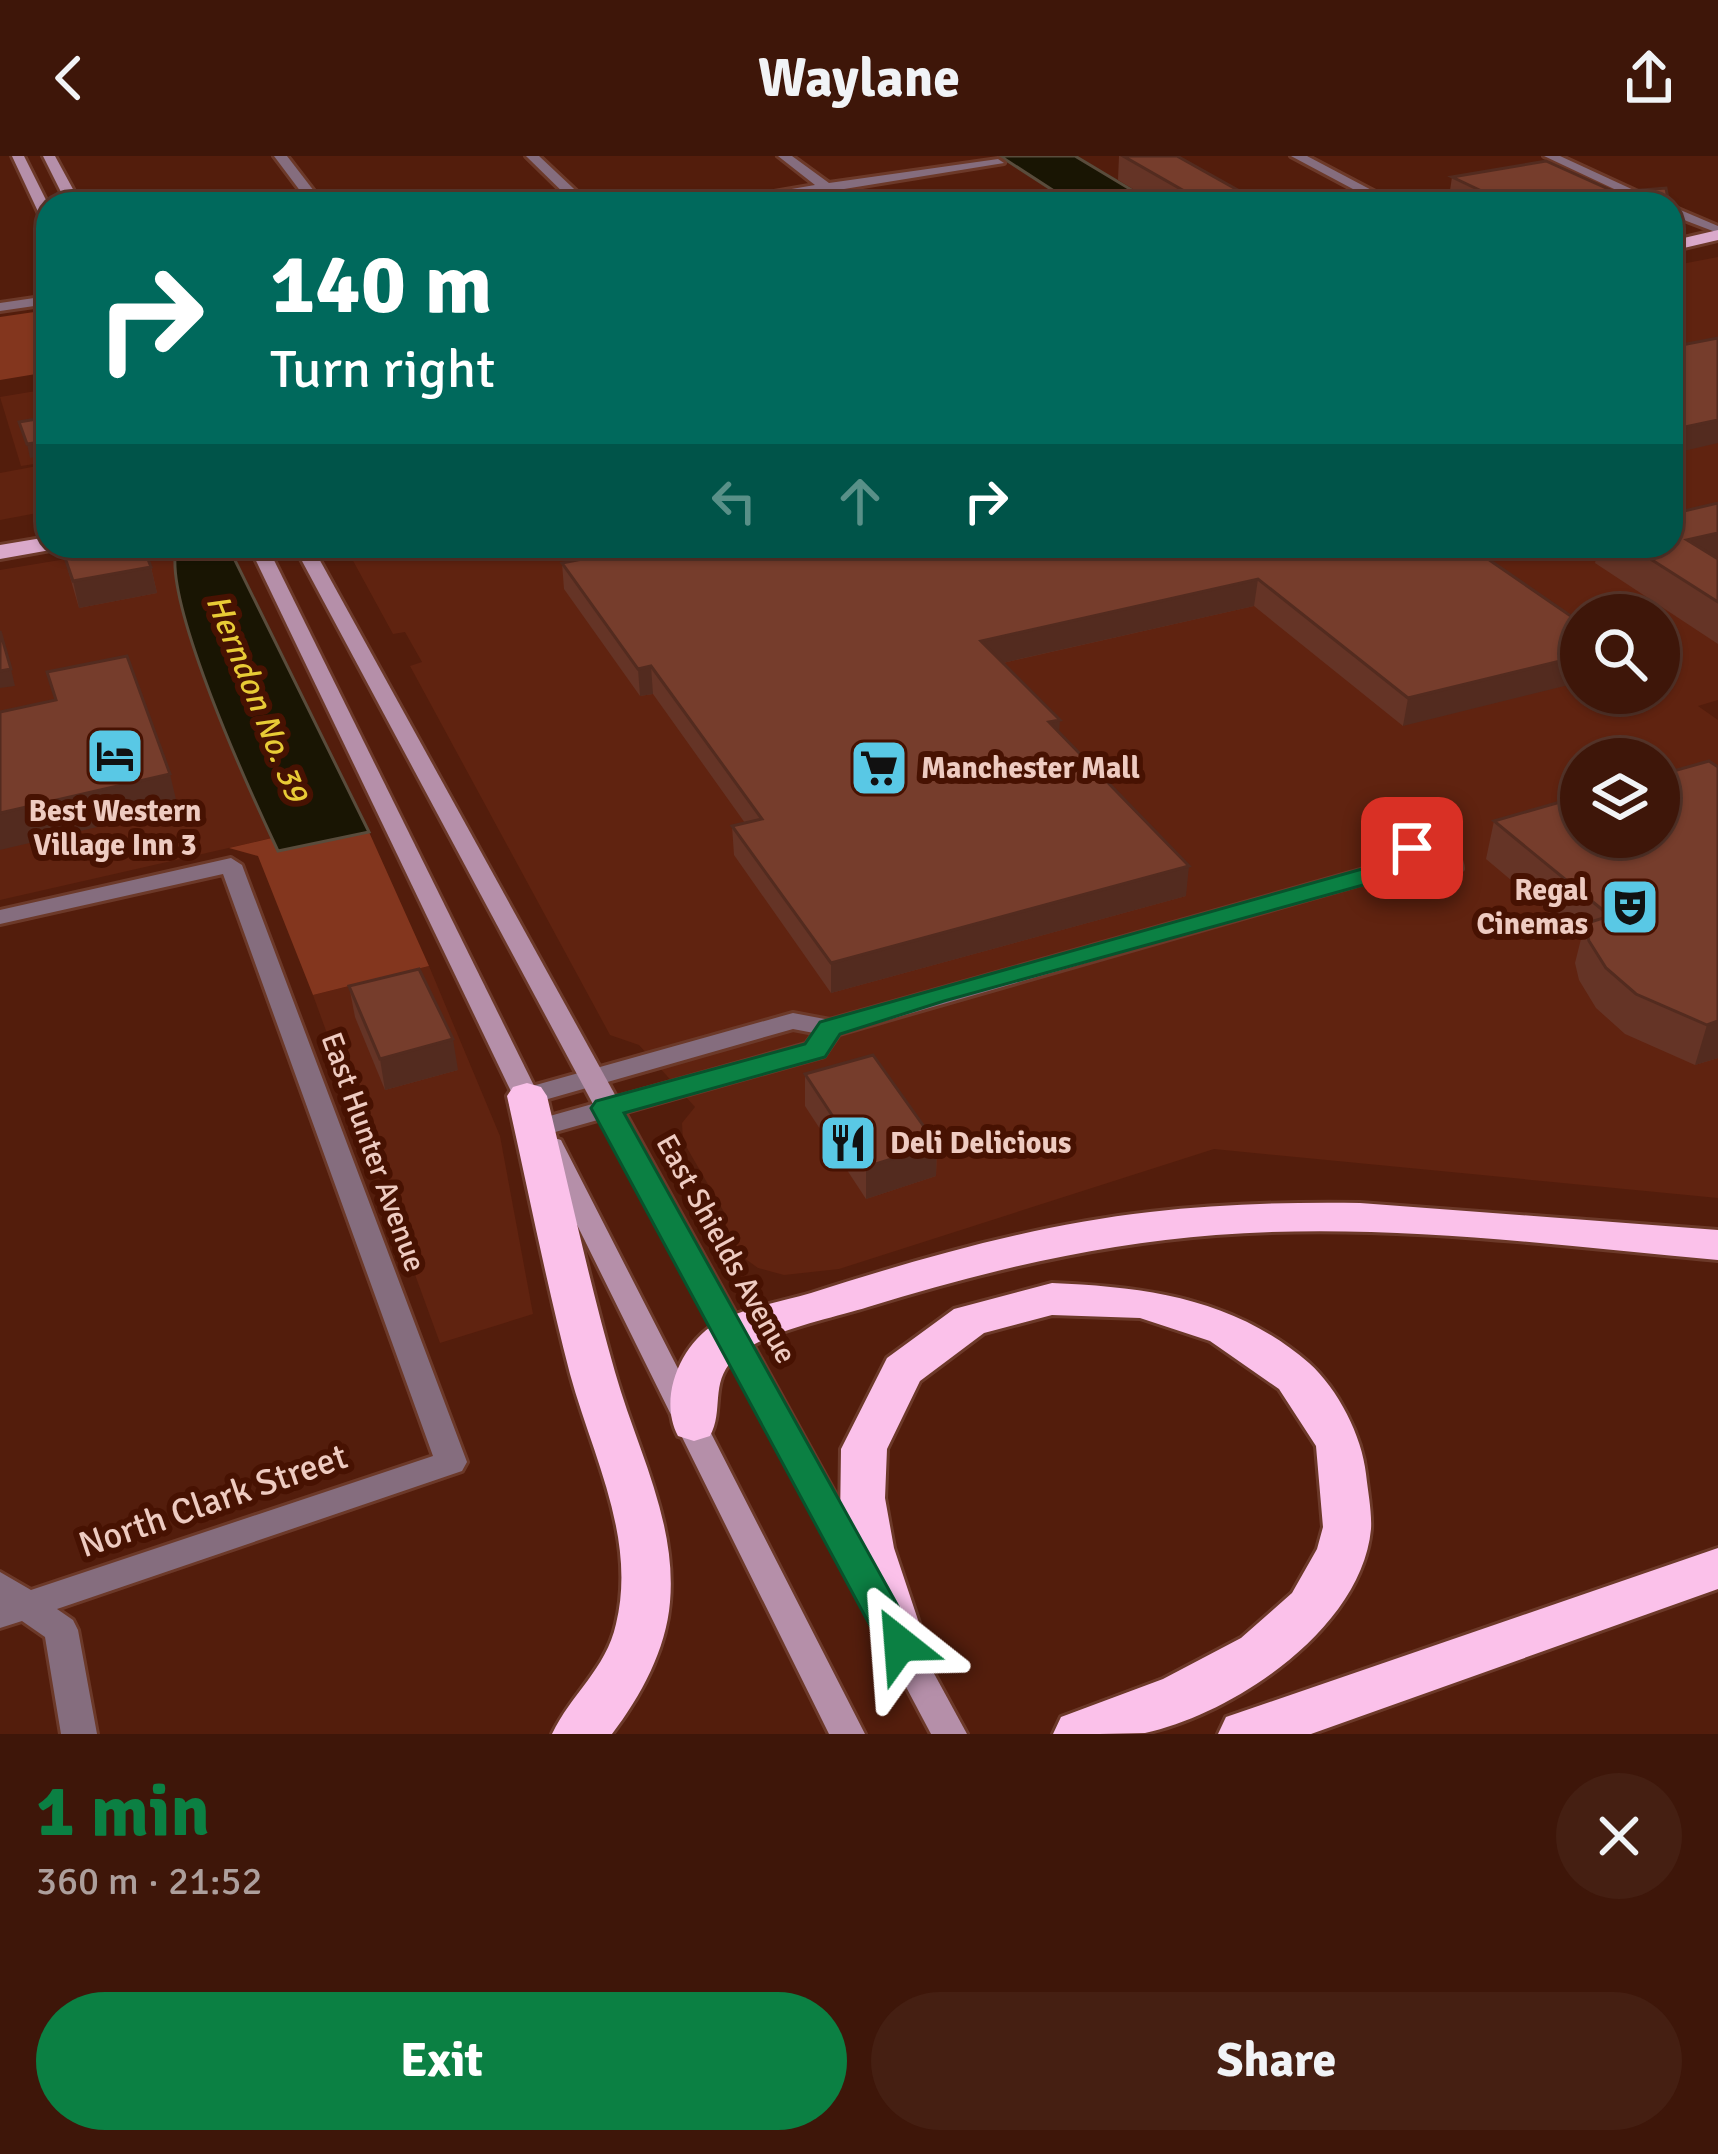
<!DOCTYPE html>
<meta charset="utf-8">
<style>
body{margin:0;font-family:Signika,sans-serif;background:#451f12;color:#f1f3f6;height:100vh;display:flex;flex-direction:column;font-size:45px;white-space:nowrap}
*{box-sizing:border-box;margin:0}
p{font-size:39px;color:#ad9f9c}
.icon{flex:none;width:66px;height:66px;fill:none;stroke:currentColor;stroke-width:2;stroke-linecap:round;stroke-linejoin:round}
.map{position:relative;height:1578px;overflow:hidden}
.drawer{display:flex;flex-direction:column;background:#3e1609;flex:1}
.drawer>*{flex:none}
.top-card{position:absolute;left:36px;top:36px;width:1647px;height:366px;border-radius:36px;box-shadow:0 3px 9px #0004,0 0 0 3px #57352a;background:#00695c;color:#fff;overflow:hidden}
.buttons{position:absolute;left:1560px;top:438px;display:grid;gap:24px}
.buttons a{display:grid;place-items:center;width:120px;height:120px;border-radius:50%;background:#3e1609;box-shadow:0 3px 9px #0004,0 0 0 3px #57352a;font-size:60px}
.pin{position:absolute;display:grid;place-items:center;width:102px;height:102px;color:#fff;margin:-51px;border-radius:24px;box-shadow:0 6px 18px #0006}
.me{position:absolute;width:132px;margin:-66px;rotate:332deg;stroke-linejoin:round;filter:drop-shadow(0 0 9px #0008)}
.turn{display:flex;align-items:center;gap:42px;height:252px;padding:0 36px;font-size:54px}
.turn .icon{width:156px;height:156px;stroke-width:2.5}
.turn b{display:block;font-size:84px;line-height:102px}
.lanes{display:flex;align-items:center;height:114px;padding:0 36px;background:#0003;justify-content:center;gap:60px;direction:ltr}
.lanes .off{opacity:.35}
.round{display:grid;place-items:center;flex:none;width:126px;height:126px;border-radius:63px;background:#451f12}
.summary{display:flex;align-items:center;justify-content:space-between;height:204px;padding:0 36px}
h1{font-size:72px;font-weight:800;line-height:90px;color:#0b8043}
.cta{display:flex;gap:24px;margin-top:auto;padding:24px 36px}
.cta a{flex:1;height:138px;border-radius:72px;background:#0b8043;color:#fff;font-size:48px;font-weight:800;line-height:138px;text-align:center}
.cta a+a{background:#451f12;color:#f1f3f6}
header{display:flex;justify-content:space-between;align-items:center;height:156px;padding:0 36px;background:#3e1609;font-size:54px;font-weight:800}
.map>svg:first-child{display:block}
.built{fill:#602310;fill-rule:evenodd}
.green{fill:#83361e}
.water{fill:#191503;stroke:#594c3c;stroke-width:3}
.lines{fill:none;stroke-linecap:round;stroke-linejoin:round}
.minor-casing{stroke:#6c3929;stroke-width:6}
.secondary-casing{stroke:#6c3929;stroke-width:6}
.primary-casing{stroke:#6c3929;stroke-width:6}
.motorway-casing{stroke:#6c3929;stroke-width:6}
.minor{fill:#856d7e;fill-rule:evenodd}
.secondary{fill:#b58fa9;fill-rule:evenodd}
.primary{fill:#daa9cb;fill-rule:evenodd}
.motorway{fill:#fbc1ea;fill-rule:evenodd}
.wall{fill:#653426}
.shaded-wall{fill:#532b1f}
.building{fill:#763d2c;stroke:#532b1f;stroke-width:3}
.route{fill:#0b8043;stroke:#07532c;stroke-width:3}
.labels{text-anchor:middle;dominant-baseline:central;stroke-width:12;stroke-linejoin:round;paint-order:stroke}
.poi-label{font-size:30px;font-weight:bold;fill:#eecbc1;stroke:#471202;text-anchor:start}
.street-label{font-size:30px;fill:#eecbc1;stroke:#471202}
.water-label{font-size:33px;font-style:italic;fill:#e8cb36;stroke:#471202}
.near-street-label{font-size:36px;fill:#eecbc1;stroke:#471202}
</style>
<header><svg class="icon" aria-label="back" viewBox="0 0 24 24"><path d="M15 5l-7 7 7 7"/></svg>Waylane<svg class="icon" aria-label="share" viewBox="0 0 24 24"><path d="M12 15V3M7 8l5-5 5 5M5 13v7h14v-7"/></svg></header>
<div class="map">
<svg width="1718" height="1578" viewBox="0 0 1718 1578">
<rect width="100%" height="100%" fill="#531d0c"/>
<g class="built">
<path d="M1718,101v443l-20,6 20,14v478l-504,-49 -375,120 -55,6 -26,-7 -25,-18 -12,-21 3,-17 -41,-71 -1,-18 13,-16 -56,-62 -29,-10 -200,-369 12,-4 -17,-30 -12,2 -48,-88h1326v-280zM1581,459h78v78h-78zM1581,603h78v78h-78z"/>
<polygon points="48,233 48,306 21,310 0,241"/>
<polygon points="48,308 48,355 0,364 0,317"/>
<polygon points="144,390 177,390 174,400 199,507 272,682 0,744 0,414"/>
<polygon points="429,810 500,980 533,1158 440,1187 313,839"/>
</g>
<g class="green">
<polygon points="48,154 48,216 0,224 0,161"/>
<polygon points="369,676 429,810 313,839 258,700 229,692 272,682 278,695"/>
</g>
<g class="water">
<polygon points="1000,0 1075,0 1155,48 1074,48"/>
<path d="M177,390h51l141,286 -91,19c-26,-55 -118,-254 -101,-305z"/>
</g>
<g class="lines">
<g class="minor-casing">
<g id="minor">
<polygon points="274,0 287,0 324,48 310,48"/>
<polygon points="526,0 539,0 590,48 575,48"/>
<polygon points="778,0 792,0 829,27 998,3 1004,7 838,34 856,48 841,48 824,36 739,48 704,48 815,29"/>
<polygon points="1291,0 1307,0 1398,48 1381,48"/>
<polygon points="1544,0 1560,0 1664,48 1646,48"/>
<polygon points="1671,50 1718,70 1718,77 1671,59"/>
<polygon points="48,140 48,148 0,155 0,147"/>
<path d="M1412,685c21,3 48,2 50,28l-27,16 -31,-6 -5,-6 -560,161 -15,22 -283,80 -9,-3 -4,-6 4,-6 274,-77 8,-11 -21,-4 -266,76 -13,-9 4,-6 275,-77 37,7 559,-158 1,-9zM1417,699l15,2 7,9c-12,7 -19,3 -28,-7z"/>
<polygon points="231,702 242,709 467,1306 462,1315 57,1453 73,1464 78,1474 97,1578 61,1578 45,1481 22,1465 0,1472 0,1416 31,1434 433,1300 223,718 0,768 0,754"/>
</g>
</g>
<g class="secondary-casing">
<g id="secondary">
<polygon points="12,0 24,0 48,48 48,66 41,62"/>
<polygon points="43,0 55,0 81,48 67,48"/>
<polygon points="249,390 267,390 546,954 542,960 524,960 520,954"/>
<polygon points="294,390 312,390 873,1406 878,1416 873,1426 861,1430 849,1426"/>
<polygon points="551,981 561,984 564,990 865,1578 829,1578 538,990 541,984"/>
<polygon points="895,1464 907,1468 967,1578 931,1578 878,1478 883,1468"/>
</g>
</g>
<g class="primary-casing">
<g id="primary">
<polygon points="1718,74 1718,84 1671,95 1671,85"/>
<polygon points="48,381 48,390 56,393 0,403 0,389"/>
</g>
</g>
<g class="motorway-casing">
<g id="motorway">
<path d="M527,927l14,4 6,9c22,92 42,185 68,276 21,75 62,149 55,230 -4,48 -29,94 -58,132h-60c19,-40 54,-65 64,-110 21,-86 -24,-169 -46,-250 -24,-92 -42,-185 -63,-278l6,-9z"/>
<path d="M1360,1047l358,27v30c-166,-15 -335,-38 -502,-25 -119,9 -235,37 -348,72 -38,12 -109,25 -135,53 -23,23 -9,51 -23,76l-16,5 -16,-5c-20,-37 2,-91 37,-112 27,-16 66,-22 96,-31 110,-35 223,-68 339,-81 70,-8 140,-10 210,-9z"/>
<path d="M1052,1127c94,4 182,15 257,80 29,26 53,73 57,111 2,18 6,38 5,55 -9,99 -137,185 -226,204 -28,1 -63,1 -92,1l8,-17 102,-38 78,-41 51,-45 25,-44 6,-22 -7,-81 -37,-57 -69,-48 -70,-23 -88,-3 -68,18 -64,48 -33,68 -2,49 9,50 32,96 -8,15 -18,7 -18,-7 -42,-136 1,-74 46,-91 67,-49z"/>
<polygon points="1718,1392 1718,1433 1311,1578 1218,1578 1226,1561"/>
</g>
</g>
<use href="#minor" class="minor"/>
<use href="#secondary" class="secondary"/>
<use href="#primary" class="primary"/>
<use href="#motorway" class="motorway"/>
</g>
<g class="wall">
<polygon points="1119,0 1177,0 1259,48 1158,48 1118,24"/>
<polygon points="1452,21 1615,36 1669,48 1462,48 1449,41"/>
<polygon points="1718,347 1718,488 1595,407 1599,390 1671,390"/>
<polygon points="61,390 151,411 157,437 79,452"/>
<polygon points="648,390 1472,390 1470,391 1403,570 1254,450 1003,507 1186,740 831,837 734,699 732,670 745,667 653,538 640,540 564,433 562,407"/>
<polygon points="1718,611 1718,902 1695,909 1625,878 1596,852 1579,824 1575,807 1581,783 1486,703 1494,665"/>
<polygon points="349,830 458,914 385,934 355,861"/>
<polygon points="805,918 937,989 936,1020 866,1043 805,950"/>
</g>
<g class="shaded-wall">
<polygon points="1718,264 1718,287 1671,298 1671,274"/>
<polygon points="48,285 48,299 30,302 27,288"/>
<polygon points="1718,377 1718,409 1687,384"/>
<polygon points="151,411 157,437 79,452 73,425"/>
<polygon points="1258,423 1254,450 980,512 981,485"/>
<polygon points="1581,500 1581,526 1403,570 1408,542"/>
<polygon points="651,510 653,538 640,540 638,513"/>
<polygon points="11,513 15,530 0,532 0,515"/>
<polygon points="1060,564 1058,592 1049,566"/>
<polygon points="170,618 178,652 0,694 0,657"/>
<polygon points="1189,710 1186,740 831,837 831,807"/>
<polygon points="1718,865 1718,902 1695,909 1707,869"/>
<polygon points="453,883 458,914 385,934 380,903"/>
<polygon points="937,989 936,1020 866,1043 866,1011"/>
</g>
<g class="building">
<polygon points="1123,0 1177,0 1259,46 1247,48 1207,48"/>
<polygon points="1546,5 1615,36 1666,32 1669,48 1509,48 1452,21"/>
<polygon points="1718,182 1718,264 1671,274 1671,191"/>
<polygon points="48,261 48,285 27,288 19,266"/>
<polygon points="1718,347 1718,377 1687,384 1718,403 1718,446 1630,390 1671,390 1671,358"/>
<polygon points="61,390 143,390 151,411 73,425"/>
<polygon points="648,390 1469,390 1581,467 1581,500 1408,542 1258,423 981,485 1060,564 1049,566 1189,710 831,807 732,670 762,663 651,510 638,513 562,407"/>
<polygon points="0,475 11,513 0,515"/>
<polygon points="127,500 170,618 0,657 0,556 56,544 47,516"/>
<polygon points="1709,605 1718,611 1718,865 1707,869 1636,838 1606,812 1589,785 1584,768 1610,760 1494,665 1581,640 1581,681 1659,681 1659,619"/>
<polygon points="419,813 453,883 380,903 349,830"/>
<polygon points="873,899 937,989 866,1011 805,918"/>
</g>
<polygon class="route" points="1412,684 1425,692 1413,701 1410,716 944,845 840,878 825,901 624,957 919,1488 914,1499 900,1504 886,1499 591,952 596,945 805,888 820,866 1387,706 1390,692"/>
<defs>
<g id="hotel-square" transform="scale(3)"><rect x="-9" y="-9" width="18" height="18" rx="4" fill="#59c8e5" stroke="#471202"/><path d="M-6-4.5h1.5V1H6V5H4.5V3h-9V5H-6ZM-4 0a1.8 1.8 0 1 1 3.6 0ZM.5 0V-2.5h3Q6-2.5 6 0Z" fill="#111"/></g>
<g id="supermarket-square" transform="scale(3)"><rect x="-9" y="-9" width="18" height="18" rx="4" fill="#59c8e5" stroke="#471202"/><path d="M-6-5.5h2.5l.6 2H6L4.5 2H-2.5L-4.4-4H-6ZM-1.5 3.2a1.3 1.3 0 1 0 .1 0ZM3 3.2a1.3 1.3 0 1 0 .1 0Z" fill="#111"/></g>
<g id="theatre-square" transform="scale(3)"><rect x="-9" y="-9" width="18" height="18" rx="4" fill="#59c8e5" stroke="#471202"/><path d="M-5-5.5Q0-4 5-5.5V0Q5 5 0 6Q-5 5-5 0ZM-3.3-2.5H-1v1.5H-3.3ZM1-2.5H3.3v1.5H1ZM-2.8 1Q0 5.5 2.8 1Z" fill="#111"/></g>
<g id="restaurant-square" transform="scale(3)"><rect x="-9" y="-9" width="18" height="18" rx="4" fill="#59c8e5" stroke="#471202"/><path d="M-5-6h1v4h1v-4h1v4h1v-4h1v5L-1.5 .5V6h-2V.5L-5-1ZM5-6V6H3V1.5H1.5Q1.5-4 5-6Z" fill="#111"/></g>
</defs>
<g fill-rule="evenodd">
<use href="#hotel-square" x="115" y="600"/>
<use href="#supermarket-square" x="879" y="612"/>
<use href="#theatre-square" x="1630" y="751"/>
<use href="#restaurant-square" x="848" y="987"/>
</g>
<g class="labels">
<g class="poi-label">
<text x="921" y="612">Manchester Mall</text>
<text x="115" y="655" text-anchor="middle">Best Western<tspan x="115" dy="34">Village Inn 3</tspan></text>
<text x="1588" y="734" text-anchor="end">Regal<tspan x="1588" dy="34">Cinemas</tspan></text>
<text x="890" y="987">Deli Delicious</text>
</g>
<g class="street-label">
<text transform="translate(373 996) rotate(70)">East Hunter Avenue</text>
<text transform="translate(726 1093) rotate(61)">East Shields Avenue</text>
</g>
<g class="water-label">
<text transform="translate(257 542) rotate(68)">Herndon No. 39</text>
</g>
<g class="near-street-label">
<text transform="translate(213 1345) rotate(-19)">North Clark Street</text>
</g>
</g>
</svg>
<div class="buttons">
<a><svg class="icon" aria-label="search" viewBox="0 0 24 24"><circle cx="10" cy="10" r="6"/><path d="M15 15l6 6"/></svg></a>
<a><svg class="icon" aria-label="layers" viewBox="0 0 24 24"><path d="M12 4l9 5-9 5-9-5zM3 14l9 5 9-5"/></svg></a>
</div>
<div class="pin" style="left:1412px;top:692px;background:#d93025"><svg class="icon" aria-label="arrive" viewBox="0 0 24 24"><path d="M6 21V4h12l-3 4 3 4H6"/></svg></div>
<svg class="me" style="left:900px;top:1488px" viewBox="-20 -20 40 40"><path d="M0-17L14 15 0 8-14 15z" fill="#0b8043" stroke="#fff" stroke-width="4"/></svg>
<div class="top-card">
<div class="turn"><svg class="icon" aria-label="right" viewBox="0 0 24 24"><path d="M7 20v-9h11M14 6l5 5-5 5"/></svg><div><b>140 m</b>Turn right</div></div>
<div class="lanes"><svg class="icon off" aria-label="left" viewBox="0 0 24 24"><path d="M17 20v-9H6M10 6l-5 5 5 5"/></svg><svg class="icon off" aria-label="ahead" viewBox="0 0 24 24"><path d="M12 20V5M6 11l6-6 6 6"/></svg><svg class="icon" aria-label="right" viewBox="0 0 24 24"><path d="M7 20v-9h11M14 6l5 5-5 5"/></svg></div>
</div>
</div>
<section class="drawer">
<div class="summary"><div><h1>1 min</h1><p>360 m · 21:52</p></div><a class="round"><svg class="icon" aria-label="close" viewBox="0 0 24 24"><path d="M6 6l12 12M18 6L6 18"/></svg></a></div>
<div class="cta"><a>Exit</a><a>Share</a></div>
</section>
